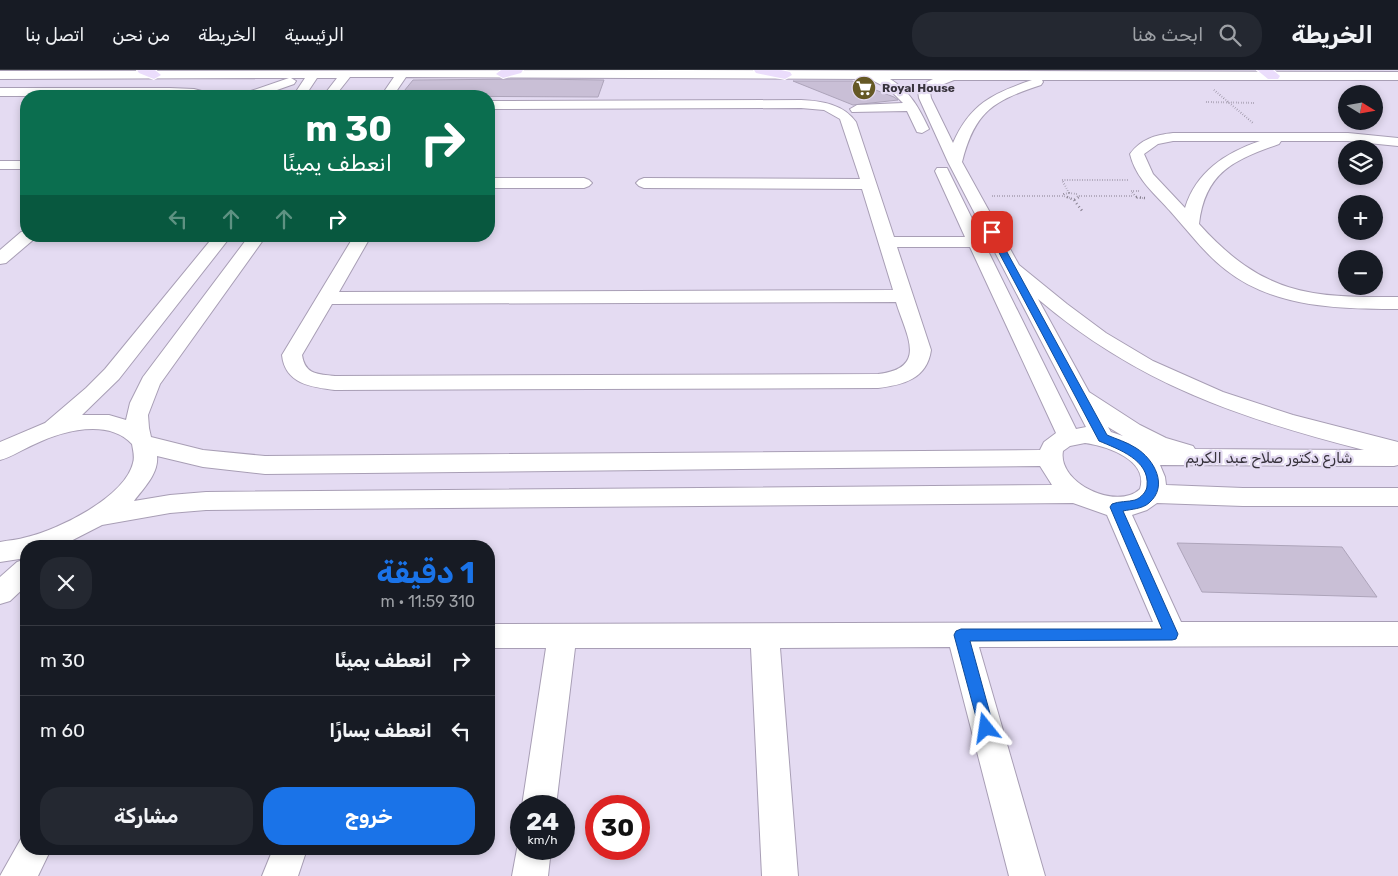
<!DOCTYPE html>
<html lang="ar">
<meta charset="utf-8">
<style>
body{margin:0;font-family:Rubik,"Noto Naskh Arabic",sans-serif;background:#242831;color:#f1f3f6;direction:rtl;height:100vh;display:flex;flex-direction:column;font-size:19px;white-space:nowrap}
*{box-sizing:border-box;margin:0}
p{font-size:16px;color:#9ea1a6}
.icon{flex:none;width:28px;height:28px;fill:none;stroke:currentColor;stroke-width:2;stroke-linecap:round;stroke-linejoin:round}
.map{position:relative;flex:1;overflow:hidden;direction:ltr}
.details{position:absolute;left:20px;top:470px;width:475px;height:315px;display:flex;flex-direction:column;background:#171b24;border-radius:20px;box-shadow:0 2px 8px #0003;direction:rtl}
.details>*{flex:none}
.guide{position:absolute;left:20px;top:20px;width:475px;height:152px;border-radius:20px;box-shadow:0 2px 8px #0003;direction:rtl;background:#0b6e4f;color:#fff;overflow:hidden}
.needle{width:32px;rotate:101deg}
.buttons{position:absolute;left:1338px;top:15px;display:grid;gap:10px}
.buttons a{display:grid;place-items:center;width:45px;height:45px;border-radius:50%;background:#171b24;box-shadow:0 2px 8px #0003;font-size:25px}
.speed{position:absolute;left:510px;top:725px;display:flex;gap:10px;font-size:25px;font-weight:700;text-align:center}
.speed>*{display:grid;place-content:center;width:65px;height:65px;border-radius:50%;background:#171b24;box-shadow:0 2px 8px #0003;line-height:1}
.speed small{font-size:12px;font-weight:400}
.speed .limit{border:8px solid #d22;background:#fff;color:#111}
.pin{position:absolute;display:grid;place-items:center;width:42px;height:42px;color:#fff;margin:-21px;border-radius:10px;box-shadow:0 2px 8px #0006}
.me{position:absolute;width:55px;margin:-28px;rotate:345deg;stroke-linejoin:round;filter:drop-shadow(0 0 4px #0008)}
.turn{display:flex;align-items:center;gap:18px;height:105px;padding:0 20px;font-size:22px}
.turn .icon{width:65px;height:65px;stroke-width:2.5}
.turn b{display:block;font-size:35px;line-height:42px}
.lanes{display:flex;align-items:center;height:48px;padding:0 20px;background:#0003;justify-content:center;gap:25px;direction:ltr}
.lanes .off{opacity:.35}
.round{display:grid;place-items:center;flex:none;width:52px;height:52px;border-radius:20px;background:#242831}
.head{display:flex;align-items:center;justify-content:space-between;height:85px;padding:0 20px}
h1{font-size:30px;font-weight:700;line-height:38px;color:#1a73e8}
.cta{display:flex;gap:10px;margin-top:auto;padding:10px 20px}
.cta a{flex:1;height:58px;border-radius:20px;background:#1a73e8;color:#fff;font-size:20px;font-weight:700;line-height:58px;text-align:center}
.cta a+a{background:#242831;color:#f1f3f6}
ul{padding:0;list-style:none}
li{display:flex;align-items:center;gap:15px;height:70px;padding:0 20px;border-top:1px solid #363941}
li div{flex:1}
li b{display:block;font-size:19px}
li em{font-style:normal}
header{display:flex;align-items:center;gap:30px;box-sizing:border-box;height:70px;padding:0 25px;background:#171b24;border-bottom:1px solid #363941}
header strong{font-size:24px}
nav{display:flex;gap:28px;margin-inline-start:auto;font-size:18px}
.search{width:350px;height:45px;background:#242831;display:flex;align-items:center;gap:12px;box-sizing:border-box;padding:0 18px;border-radius:20px;color:#9ea1a6;font-size:19px}
.map>svg:first-child{display:block}
.building{fill:#c9bfd6;stroke:#ada4ba}
.lines{fill:none;stroke-linecap:round;stroke-linejoin:round}
.minor-casing{stroke:#a89eb5;stroke-width:2}
.major-casing{stroke:#fff;stroke-width:2}
.path-far1{stroke:#857f8e;stroke-width:2;stroke-dasharray:0.5 2;stroke-linecap:butt}
.path{stroke:#857f8e;stroke-width:2.5;stroke-dasharray:1 3;stroke-linecap:butt}
.minor{fill:#fff;fill-rule:evenodd}
.major{fill:#ebddfc;fill-rule:evenodd}
.route{fill:#1a73e8;stroke:#114b97}
.labels{text-anchor:middle;dominant-baseline:central;stroke-width:4.5;stroke-linejoin:round;paint-order:stroke}
.far-poi-label{font-size:12px;font-weight:bold;fill:#37333c;stroke:#e4dbf2;text-anchor:start}
.street-label{font-size:15px;fill:#37333c;stroke:#e4dbf2}
</style>
<header>
<strong>الخريطة</strong>
<div class="search"><svg class="icon" aria-label="search" viewBox="0 0 24 24"><circle cx="10" cy="10" r="6"/><path d="M15 15l6 6"/></svg>ابحث هنا</div>
<nav><a>الرئيسية</a><a>الخريطة</a><a>من نحن</a><a>اتصل بنا</a></nav>
</header>
<div class="map">
<svg width="1398" height="806" viewBox="0 0 1398 806">
<rect width="100%" height="100%" fill="#e4dbf2"/>
<g class="building">
<polygon points="413,10 530,9 604,10 598,27 400,26"/>
<polygon points="793,11 852,11 894,27 898,30 853,35"/>
<polygon points="1177,473 1342,477 1377,527 1202,522"/>
</g>
<g class="lines">
<g class="minor-casing">
<g id="minor">
<path d="M683,0l715,2v8h-356l1,2 -2,3c-48,16 -66,26 -79,77l57,103 48,39 39,29 47,28 70,31 70,23 105,27v23l-4,1 -234,-1 5,12 1,8 77,3h155v18h-155l-86,-3 -10,7 -15,5 49,107h217v24l-419,1 66,229h-36l-59,-229 -170,1 18,228h-36l-11,-228h-176l-19,158h-34l24,-158h-57v-24l664,-2 -46,-107 -34,-12 -867,7 -36,3 -68,12 -41,21h-35v12l-26,4v-20c9,-2 18,-2 27,-5 31,-7 98,-40 106,-74 2,-6 0,-13 -1,-19 -24,-26 -70,-13 -97,0 -12,5 -23,13 -35,16v-18l45,-19 41,-35 19,-19 109,-133h17l-112,143 -37,36h27l17,5 4,-17 13,-26 106,-141h17l-106,148 -12,31 1,13 2,9 52,13 62,6 775,-6 4,-8 12,-9 -86,-186h-73l34,103c-4,29 -28,35 -53,38l-543,2c-24,-3 -50,-6 -53,-35l72,-119h17l-32,56 554,-2 -31,-101 -218,-1 -5,-2 -3,-3 3,-3 5,-2 216,1 -20,-60 -16,-9 -23,-2 -312,1v-8l312,-1c21,1 42,4 55,22l38,115h71l-30,-66 2,-3h10l129,261 10,-2 -138,-265 -29,-64 -1,-7c4,-6 8,-9 15,-12h-43c20,12 29,29 39,50l-7,4 -5,-1 -10,-21 -55,1 -2,-3 7,-4 46,-2 -14,-14 -19,-10 -464,-2 -13,19h-12l13,-19h-44l-15,19h-12l14,-18h-20l-12,18h-12l12,-18h-14l5,3 -2,3 -34,12h-17l2,-3 44,-15 -289,1v-8zM954,10h78c-39,13 -62,24 -79,63l-22,-45 -1,-6 4,-4zM1038,229c100,85 201,119 326,151l-169,-1 -2,-3 -27,-8 -26,-13 -51,-33zM896,232c10,33 33,66 -18,72l-543,2c-17,-2 -30,-1 -33,-21l30,-51zM1108,357l15,9 -12,-4zM1085,373c22,3 64,17 55,46 -23,22 -83,-6 -77,-38l7,-5zM157,386l46,11 62,7 775,-8 12,19 -846,7 -36,3 -36,6c10,-13 25,-28 23,-45z"/>
<polygon points="0,18 170,18 194,19 209,23 211,26 0,26"/>
<path d="M1173,63h175l50,5v8l-50,-5h-67l-2,3c-45,16 -74,28 -80,80 63,70 110,74 199,73v12c-58,0 -124,-1 -172,-39 -21,-16 -37,-38 -55,-58 -16,-18 -35,-33 -41,-58 11,-15 25,-19 43,-21zM1173,71h87c-35,12 -64,31 -75,67l-32,-34 -9,-20 14,-10z"/>
<rect x="0" y="91" width="26" height="8"/>
<polygon points="489,108 584,108 589,110 592,113 589,116 584,118 489,118"/>
<polygon points="26,161 26,166 35,166 33,170 6,193 0,194 0,180 21,162"/>
<polygon points="26,489 26,516 10,531 0,534 0,507 17,492"/>
<polygon points="26,765 26,779 51,779 38,806 0,806 22,767"/>
<polygon points="521,768 521,779 551,779 548,806 512,806 517,779"/>
<polygon points="273,779 307,779 298,806 262,806"/>
</g>
</g>
<g class="major-casing">
<g id="major">
<polygon points="137,0 155,0 161,5 154,9 139,3"/>
<polygon points="501,0 523,0 521,3 503,8 496,4"/>
<polygon points="754,0 781,0 790,2 792,5 785,9 756,3"/>
<polygon points="1257,0 1273,0 1280,6 1278,9 1268,9"/>
</g>
</g>
<g class="path-far1">
<polyline points="1214,20 1253,53"/>
<polyline points="1206,32 1256,33"/>
<polyline points="1139,121 1131,121 1137,128 1145,128"/>
<polyline points="1069,123 1077,124 1078,128"/>
<polyline points="1069,123 1064,124 1064,126 1070,128"/>
<polyline points="1069,123 1062,110 1129,110"/>
<polyline points="992,126 1064,126"/>
<polyline points="1079,126 1134,126"/>
</g>
<g class="path">
<polyline points="1067,127 1074,130 1079,127"/>
<polyline points="1136,127 1145,128"/>
<polyline points="1074,130 1083,142"/>
</g>
<use href="#minor" class="minor"/>
<use href="#major" class="major"/>
</g>
<path class="route" d="M992,160l4,2 111,203c9,4 20,7 29,13 18,11 33,38 13,55 -7,6 -17,6 -26,8l55,123 -2,5 -4,1 -202,1 24,87 -2,5 -6,2 -5,-2 -2,-5 -25,-93 2,-4 5,-2h201l-52,-122 2,-3c7,-3 16,-2 23,-4 6,-2 12,-9 12,-14 3,-26 -29,-37 -48,-45l-111,-209z"/>
<defs>
<g id="supermarket-disc" transform="scale(1.25)"><circle r="9.5" fill="#655825" stroke="#e4dbf2"/><path d="M-6-5.5h2.5l.6 2H6L4.5 2H-2.5L-4.4-4H-6ZM-1.5 3.2a1.3 1.3 0 1 0 .1 0ZM3 3.2a1.3 1.3 0 1 0 .1 0Z" fill="#fff"/></g>
</defs>
<g fill-rule="evenodd">
<use href="#supermarket-disc" x="864" y="18"/>
</g>
<g class="labels">
<g class="far-poi-label">
<text x="882" y="18">Royal House</text>
</g>
<g class="street-label">
<text x="1269" y="388">شارع دكتور صلاح عبد الكريم</text>
</g>
</g>
</svg>
<div class="buttons">
<a><svg class="needle" viewBox="-14 -14 28 28"><path d="M0-13l5 13h-10z" fill="#e53935"/><path d="M0 13l5-13h-10z" fill="#9ea1a6"/></svg></a>
<a><svg class="icon" aria-label="layers" viewBox="0 0 24 24"><path d="M12 4l9 5-9 5-9-5zM3 14l9 5 9-5"/></svg></a>
<a>+</a>
<a>−</a>
</div>
<div class="speed"><div>24<small>km/h</small></div><div class="limit">30</div></div>
<div class="pin" style="left:992px;top:162px;background:#d93025"><svg class="icon" aria-label="arrive" viewBox="0 0 24 24"><path d="M6 21V4h12l-3 4 3 4H6"/></svg></div>
<svg class="me" style="left:986px;top:658px" viewBox="-20 -20 40 40"><path d="M0-17L14 15 0 8-14 15z" fill="#1a73e8" stroke="#fff" stroke-width="4"/></svg>
<div class="guide">
<div class="turn"><svg class="icon" aria-label="right" viewBox="0 0 24 24"><path d="M7 20v-9h11M14 6l5 5-5 5"/></svg><div><b>30 m</b>انعطف يمينًا</div></div>
<div class="lanes"><svg class="icon off" aria-label="left" viewBox="0 0 24 24"><path d="M17 20v-9H6M10 6l-5 5 5 5"/></svg><svg class="icon off" aria-label="ahead" viewBox="0 0 24 24"><path d="M12 20V5M6 11l6-6 6 6"/></svg><svg class="icon off" aria-label="ahead" viewBox="0 0 24 24"><path d="M12 20V5M6 11l6-6 6 6"/></svg><svg class="icon" aria-label="right" viewBox="0 0 24 24"><path d="M7 20v-9h11M14 6l5 5-5 5"/></svg></div>
</div>
<section class="details">
<div class="head"><div><h1>1 دقيقة</h1><p>310 m · 11:59</p></div><a class="round"><svg class="icon" aria-label="close" viewBox="0 0 24 24"><path d="M6 6l12 12M18 6L6 18"/></svg></a></div>
<ul>
<li><svg class="icon" aria-label="right" viewBox="0 0 24 24"><path d="M7 20v-9h11M14 6l5 5-5 5"/></svg><div><b>انعطف يمينًا</b></div><em>30 m</em></li>
<li><svg class="icon" aria-label="left" viewBox="0 0 24 24"><path d="M17 20v-9H6M10 6l-5 5 5 5"/></svg><div><b>انعطف يسارًا</b></div><em>60 m</em></li>
</ul>
<div class="cta"><a>خروج</a><a>مشاركة</a></div>
</section>
</div>
